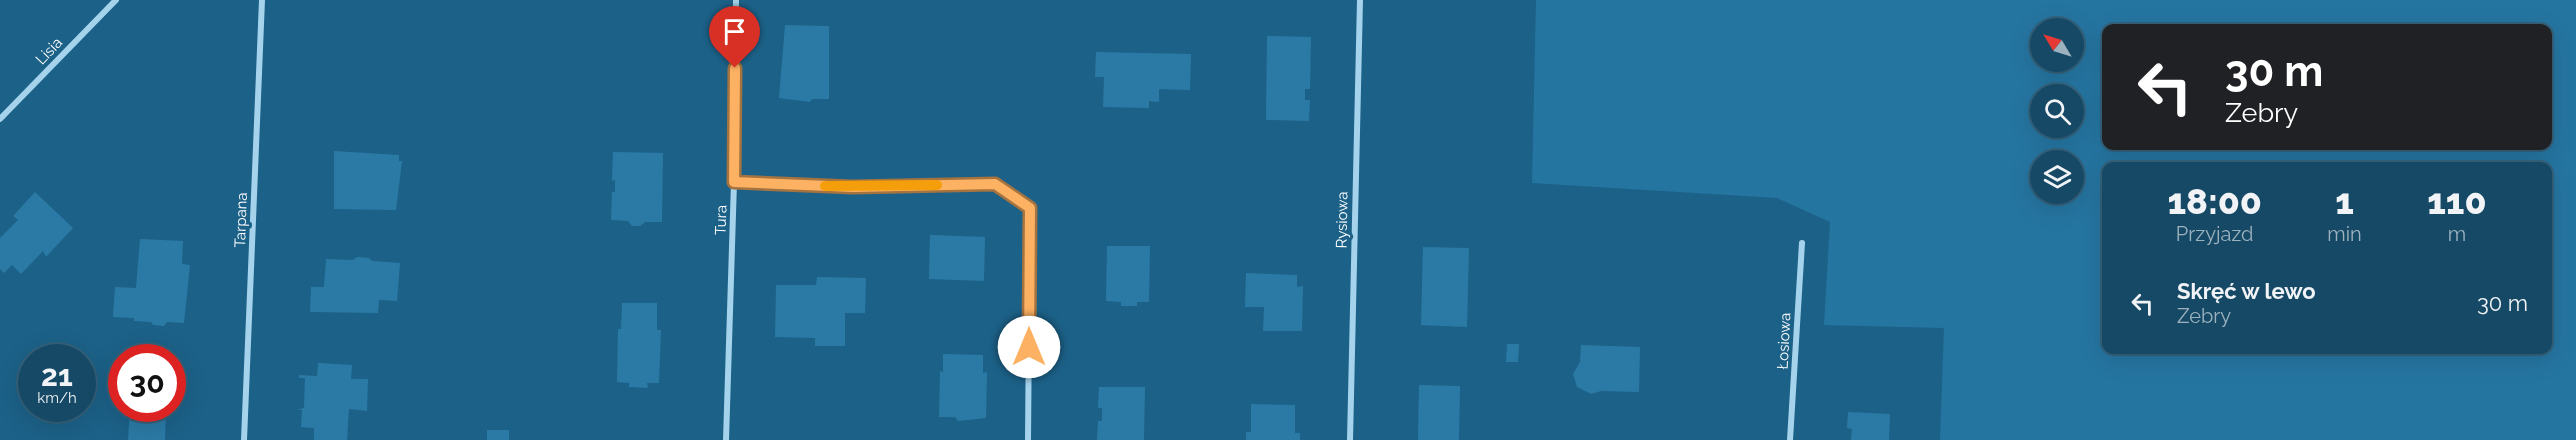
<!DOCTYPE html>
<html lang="pl">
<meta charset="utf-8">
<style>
body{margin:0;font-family:Raleway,sans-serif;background:#1e506c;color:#f1f3f6;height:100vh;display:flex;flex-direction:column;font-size:22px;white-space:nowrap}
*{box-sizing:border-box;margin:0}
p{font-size:20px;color:#9db2bf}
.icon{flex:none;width:33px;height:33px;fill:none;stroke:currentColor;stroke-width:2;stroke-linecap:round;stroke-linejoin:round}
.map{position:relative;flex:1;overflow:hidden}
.sheet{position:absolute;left:2102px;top:162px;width:450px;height:192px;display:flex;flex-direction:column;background:#154966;border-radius:12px;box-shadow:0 6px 24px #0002,0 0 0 2px #34617a}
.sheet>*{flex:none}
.hud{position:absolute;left:2102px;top:24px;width:450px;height:126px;border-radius:12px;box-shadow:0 6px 24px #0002,0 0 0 2px #34617a;background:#202124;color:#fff;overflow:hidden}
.needle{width:39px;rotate:308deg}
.tools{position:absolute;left:2030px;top:18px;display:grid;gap:12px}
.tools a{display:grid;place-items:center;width:54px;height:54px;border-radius:50%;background:#154966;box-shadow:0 6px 24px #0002,0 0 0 2px #34617a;font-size:30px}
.speed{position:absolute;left:18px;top:344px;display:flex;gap:12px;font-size:30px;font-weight:700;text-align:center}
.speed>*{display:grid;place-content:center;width:78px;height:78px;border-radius:50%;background:#154966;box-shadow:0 6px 24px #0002,0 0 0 2px #34617a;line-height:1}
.speed small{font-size:15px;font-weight:400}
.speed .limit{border:9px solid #d22;background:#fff;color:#111}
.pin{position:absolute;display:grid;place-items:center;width:51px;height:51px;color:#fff;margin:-62px -26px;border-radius:50% 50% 50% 0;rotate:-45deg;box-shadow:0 0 6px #0007}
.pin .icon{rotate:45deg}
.me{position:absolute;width:66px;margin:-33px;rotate:0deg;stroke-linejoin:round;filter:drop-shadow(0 0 4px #0008)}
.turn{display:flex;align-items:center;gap:21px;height:126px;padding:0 24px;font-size:27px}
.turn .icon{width:78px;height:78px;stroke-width:2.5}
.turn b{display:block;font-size:42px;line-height:51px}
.eta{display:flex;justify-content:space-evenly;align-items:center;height:102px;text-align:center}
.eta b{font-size:36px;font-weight:800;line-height:42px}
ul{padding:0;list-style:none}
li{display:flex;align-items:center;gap:18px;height:78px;padding:0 24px}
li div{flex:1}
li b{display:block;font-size:22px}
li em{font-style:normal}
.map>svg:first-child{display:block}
.green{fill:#2575a1;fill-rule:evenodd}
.building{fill:#2b7aa6}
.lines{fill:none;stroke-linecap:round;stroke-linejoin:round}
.minor{stroke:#a5d3ec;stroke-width:6}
.route-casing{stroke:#a47340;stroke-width:15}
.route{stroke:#fdb162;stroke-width:10}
.slow{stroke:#f59e0b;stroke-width:10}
.labels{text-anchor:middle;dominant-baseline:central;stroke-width:6;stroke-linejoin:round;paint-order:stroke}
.street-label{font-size:15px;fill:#fff;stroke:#1c6188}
</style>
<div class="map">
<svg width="2576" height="440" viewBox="0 0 2576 440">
<rect width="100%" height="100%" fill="#1c6188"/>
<path class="green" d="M1536,0h1040v440h-636l4,-112 -120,-3 6,-103 -53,-24 -245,-15zM2040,28h33v34h-33zM2106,28h441v118h-441zM2040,94h33v34h-33zM2040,160h33v34h-33zM2106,166h441v184h-441z"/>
<g class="building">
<polygon points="785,25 829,26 829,99 812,99 810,102 779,98"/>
<polygon points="1267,36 1311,37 1310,89 1305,89 1305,100 1310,100 1309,121 1266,120"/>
<polygon points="1096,52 1191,54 1190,90 1159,89 1159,102 1149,101 1149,108 1103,107 1104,77 1095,77"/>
<polygon points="334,151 399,155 399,161 402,161 396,210 334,209"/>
<polygon points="613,152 663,153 662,222 645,222 640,226 632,226 628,221 611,220 612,192 615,192 615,180 612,181"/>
<polygon points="35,192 73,228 46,257 43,251 21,274 12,265 4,273 0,269 0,238 18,220 13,216"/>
<polygon points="930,235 985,237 984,281 929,279"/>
<polygon points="140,239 183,241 182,264 190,265 184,323 167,322 164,326 153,325 151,322 134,321 134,318 113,317 115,287 136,288"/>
<polygon points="1107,246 1150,246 1149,302 1137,302 1137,306 1121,306 1121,302 1106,301"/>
<polygon points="1423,247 1469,248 1467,327 1421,325"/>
<polygon points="357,257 369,258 372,261 400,263 397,301 379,300 378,313 310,312 311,287 324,287 326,259 353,260"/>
<polygon points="1246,273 1297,275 1297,287 1303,286 1302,331 1263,331 1264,307 1245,307"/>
<polygon points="817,277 866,278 865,313 845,313 845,346 815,346 815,338 775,337 776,285 816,285"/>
<polygon points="622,303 657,303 657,330 661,330 659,383 647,383 648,388 629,387 629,383 617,382 618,329 621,329"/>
<polygon points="1507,344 1519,344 1518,362 1506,362"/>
<polygon points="1581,345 1640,347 1639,392 1601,391 1591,394 1577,387 1573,374 1580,362"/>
<polygon points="943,354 983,355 983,373 987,372 986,418 958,421 955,417 939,417 940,371 943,372"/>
<polygon points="318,363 352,365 351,379 368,379 367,411 349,409 347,440 314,440 314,428 301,427 302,410 297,410 304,408 305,378 299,378 299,375 317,376"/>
<polygon points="1419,385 1460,386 1459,440 1418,440"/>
<polygon points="1099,387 1145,387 1144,440 1097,440 1098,421 1102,421 1102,408 1098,408"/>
<polygon points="1251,404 1295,405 1295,433 1300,433 1300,440 1246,440 1246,432 1251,432"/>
<polygon points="130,409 166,411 165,440 128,440"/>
<polygon points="1848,412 1890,414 1889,440 1851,440 1852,429 1847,428"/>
<rect x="487" y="430" width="22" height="10"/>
</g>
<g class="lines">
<g class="minor">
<polyline points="0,119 116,0"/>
<polyline points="734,182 853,187 995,184 1030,209 1028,440"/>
<polyline points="244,440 262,0"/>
<polyline points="726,440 734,182 736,0"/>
<polyline points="1350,440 1360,0"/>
<polyline points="1790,440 1802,243"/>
</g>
</g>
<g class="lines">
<g class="route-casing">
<polyline id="route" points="735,68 734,182 853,187 995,184 1030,208 1029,347"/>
</g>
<use href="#route" class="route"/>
<polyline class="slow" points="825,186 937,185"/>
</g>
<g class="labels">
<g class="street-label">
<text transform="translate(49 51) rotate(-46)">Lisia</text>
<text transform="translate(241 220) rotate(-88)">Tarpana</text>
<text transform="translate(721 220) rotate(-88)">Tura</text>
<text transform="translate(1342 220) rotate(-89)">Rysiowa</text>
<text transform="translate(1784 341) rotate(-87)">Łosiowa</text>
</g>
</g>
</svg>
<div class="tools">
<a><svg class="needle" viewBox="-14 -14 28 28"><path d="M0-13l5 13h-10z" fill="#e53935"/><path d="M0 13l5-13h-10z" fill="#9db2bf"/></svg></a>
<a><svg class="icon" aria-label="search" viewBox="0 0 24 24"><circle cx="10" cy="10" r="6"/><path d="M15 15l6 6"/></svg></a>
<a><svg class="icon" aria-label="layers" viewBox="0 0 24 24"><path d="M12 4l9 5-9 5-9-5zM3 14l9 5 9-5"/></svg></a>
</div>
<div class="speed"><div>21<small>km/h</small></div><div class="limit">30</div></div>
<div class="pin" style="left:735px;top:68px;background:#d93025"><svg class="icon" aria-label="arrive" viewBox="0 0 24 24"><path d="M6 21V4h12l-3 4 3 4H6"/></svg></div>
<svg class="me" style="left:1029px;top:347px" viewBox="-20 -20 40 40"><circle r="19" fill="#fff"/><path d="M0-13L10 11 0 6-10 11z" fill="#fdb162"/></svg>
<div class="hud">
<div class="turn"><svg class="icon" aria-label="left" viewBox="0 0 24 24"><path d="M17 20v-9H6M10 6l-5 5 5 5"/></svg><div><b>30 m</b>Zebry</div></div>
</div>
<section class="sheet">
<div class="eta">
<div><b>18:00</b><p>Przyjazd</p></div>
<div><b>1</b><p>min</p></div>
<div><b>110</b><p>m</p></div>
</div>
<ul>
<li><svg class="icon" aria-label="left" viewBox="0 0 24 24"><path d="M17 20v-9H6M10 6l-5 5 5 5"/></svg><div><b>Skręć w lewo</b><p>Zebry</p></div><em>30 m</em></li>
</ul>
</section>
</div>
